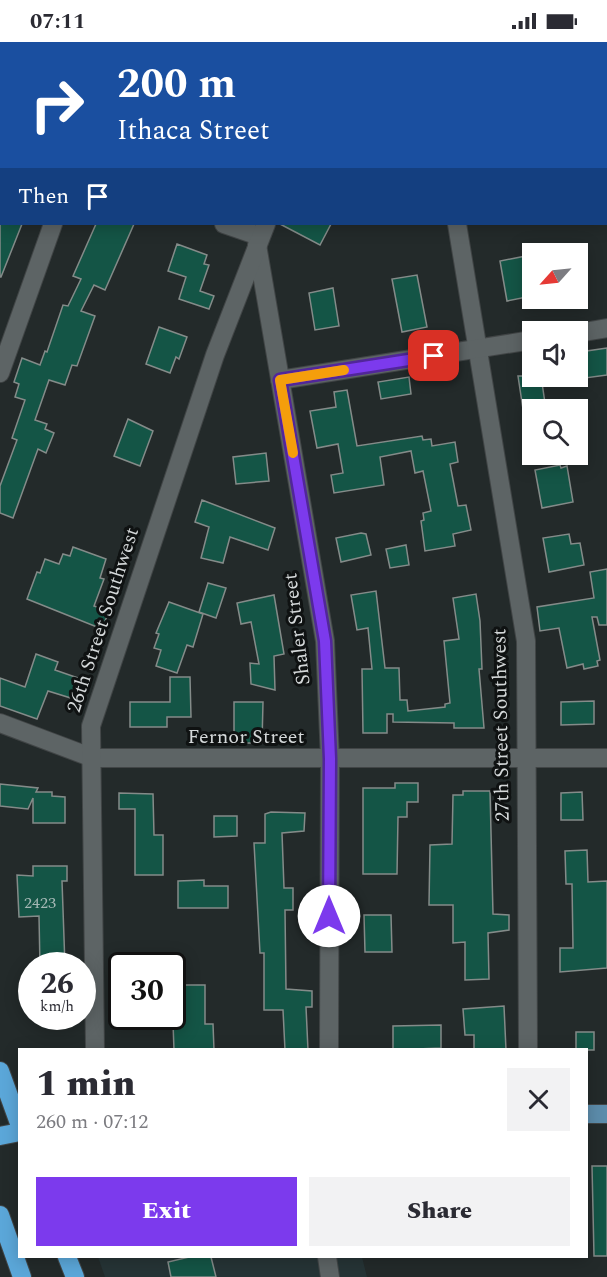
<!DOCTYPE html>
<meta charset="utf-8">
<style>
body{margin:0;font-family:Spectral,serif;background:#f2f2f3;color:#2b2b33;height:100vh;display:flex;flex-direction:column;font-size:22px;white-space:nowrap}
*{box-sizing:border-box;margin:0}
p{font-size:20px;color:#7c7c81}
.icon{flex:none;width:33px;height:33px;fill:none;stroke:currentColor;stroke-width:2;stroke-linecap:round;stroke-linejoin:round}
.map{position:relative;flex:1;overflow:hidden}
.sheet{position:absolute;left:18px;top:1006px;width:570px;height:210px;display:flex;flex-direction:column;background:#fff;border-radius:0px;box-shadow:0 3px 15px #0003}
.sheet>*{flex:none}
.banner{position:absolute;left:0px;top:0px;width:608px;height:183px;box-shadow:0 3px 15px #0003;background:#1a4fa0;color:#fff;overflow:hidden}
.needle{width:39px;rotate:243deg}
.tools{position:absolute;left:522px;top:201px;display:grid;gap:12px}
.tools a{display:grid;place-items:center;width:66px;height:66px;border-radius:0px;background:#fff;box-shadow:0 3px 15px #0003;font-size:30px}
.speed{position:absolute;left:18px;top:910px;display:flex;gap:12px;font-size:30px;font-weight:700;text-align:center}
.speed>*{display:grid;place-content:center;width:78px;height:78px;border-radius:50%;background:#fff;box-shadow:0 3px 15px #0003;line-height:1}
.speed small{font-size:15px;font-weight:400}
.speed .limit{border:3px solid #111;border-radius:9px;background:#fff;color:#111}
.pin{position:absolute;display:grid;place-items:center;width:51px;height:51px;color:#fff;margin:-26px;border-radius:12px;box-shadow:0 3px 9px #0006}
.me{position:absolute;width:66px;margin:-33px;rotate:0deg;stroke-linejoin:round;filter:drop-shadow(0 0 4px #0008)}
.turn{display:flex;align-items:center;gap:21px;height:126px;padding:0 18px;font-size:27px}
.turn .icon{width:78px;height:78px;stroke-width:2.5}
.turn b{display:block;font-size:42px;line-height:51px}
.then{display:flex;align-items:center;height:57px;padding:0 18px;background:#0003;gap:12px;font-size:22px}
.round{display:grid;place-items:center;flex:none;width:63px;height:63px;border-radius:0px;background:#f2f2f3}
.head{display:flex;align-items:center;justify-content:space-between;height:102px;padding:0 18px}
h1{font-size:36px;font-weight:800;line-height:45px}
.action{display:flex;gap:12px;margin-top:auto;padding:12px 18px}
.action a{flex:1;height:69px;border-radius:0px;background:#7c3aed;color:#fff;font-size:24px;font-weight:800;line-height:69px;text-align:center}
.action a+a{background:#f2f2f3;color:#2b2b33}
.status{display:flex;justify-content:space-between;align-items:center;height:42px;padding:0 30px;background:#fff;direction:ltr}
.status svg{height:16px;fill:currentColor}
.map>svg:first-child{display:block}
.built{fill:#263436}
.building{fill:#145546;stroke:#848b89;stroke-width:1.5}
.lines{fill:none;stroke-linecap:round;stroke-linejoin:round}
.minor-casing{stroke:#414546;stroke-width:20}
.major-casing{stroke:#414546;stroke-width:20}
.highway-casing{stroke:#414546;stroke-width:20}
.minor{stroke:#5d6465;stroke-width:18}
.major{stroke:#5c8cab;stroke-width:18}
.highway{stroke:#5ba7d9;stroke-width:18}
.route-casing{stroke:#51269a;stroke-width:15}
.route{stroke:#7c3aed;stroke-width:10}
.slow{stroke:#f59e0b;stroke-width:10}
.labels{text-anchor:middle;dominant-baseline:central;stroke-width:6;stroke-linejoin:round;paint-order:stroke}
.number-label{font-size:16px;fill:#a4b7b4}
.street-label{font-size:20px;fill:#d4d8d9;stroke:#0f1212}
</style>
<div class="status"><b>07:11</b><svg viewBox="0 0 49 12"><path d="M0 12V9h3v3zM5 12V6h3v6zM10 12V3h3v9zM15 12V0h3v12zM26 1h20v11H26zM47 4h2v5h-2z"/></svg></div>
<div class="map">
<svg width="607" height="1235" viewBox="0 0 607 1235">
<rect width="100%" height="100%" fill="#232a2a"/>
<polygon class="built" points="98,1215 362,1215 367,1235 105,1235"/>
<g class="building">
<polygon points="0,182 22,182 1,235 0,235"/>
<polygon points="96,182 134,182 105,248 94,243 81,269 95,274 77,324 72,323 65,343 49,338 35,378 47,382 45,387 54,391 46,411 38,407 13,476 0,471 0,444 17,398 12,396 25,358 15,355 19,342 14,340 22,316 40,323 45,309 47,310 63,263 68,264 81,237 73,234"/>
<polygon points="280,182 331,182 320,203"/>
<polygon points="177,202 207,213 204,222 209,223 200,249 214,254 209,267 179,257 186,235 168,229"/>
<polygon points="526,214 532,254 507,259 500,219"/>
<polygon points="417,233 427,285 402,290 392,237"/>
<polygon points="333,246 339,284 315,288 309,251"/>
<polygon points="159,285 187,295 179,317 176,315 170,331 146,322"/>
<polygon points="607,306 607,333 585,336 580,310"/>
<polygon points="518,334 541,334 546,368 523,367"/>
<polygon points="409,335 411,352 381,357 378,340"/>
<polygon points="347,348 357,404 422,394 423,398 431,397 432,404 455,400 458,420 450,422 458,464 466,463 471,488 453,492 455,504 425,509 421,479 424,478 423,471 431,469 423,429 415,431 411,409 380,415 384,443 334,451 331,433 343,431 338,402 317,406 310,369 336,365 334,350"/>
<polygon points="128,377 153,389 140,424 114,414"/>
<polygon points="266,411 269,439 236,442 233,415"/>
<polygon points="560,423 561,426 567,424 573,460 542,466 535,428"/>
<polygon points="202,458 275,486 268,508 230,495 223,521 201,516 209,485 195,480"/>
<polygon points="361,491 366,492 371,513 341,520 336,496"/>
<polygon points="569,492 571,502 580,501 584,523 549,530 543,496"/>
<polygon points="406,503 409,523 390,526 386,507"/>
<polygon points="73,505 106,517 100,536 104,537 94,564 109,569 102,587 27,557 37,530 40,531 45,517 59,522 63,512 70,514"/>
<polygon points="607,527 607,583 599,583 597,575 592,575 600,618 597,619 598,624 584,627 583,622 567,626 559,586 540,589 537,565 594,556 590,530"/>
<polygon points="208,541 226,546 216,576 199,570"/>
<polygon points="376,549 385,626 399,626 400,658 407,658 408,669 445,665 445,662 450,661 444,599 459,597 453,556 476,552 480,579 482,627 479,627 484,686 454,686 454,681 393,680 393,672 387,672 387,691 363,691 362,627 372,627 368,586 357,588 351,553"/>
<polygon points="274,553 284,612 274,614 275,648 251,642 250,621 259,622 251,580 241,582 237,561"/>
<polygon points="169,560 203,572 193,605 187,603 177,631 156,624 161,608 154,606 159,592 156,591"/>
<polygon points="36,612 58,620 55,628 81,637 74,657 48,649 37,677 0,664 0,636 25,645"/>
<polygon points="170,635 190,635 191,675 167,675 167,685 130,685 130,660 170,660"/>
<polygon points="594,659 594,682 561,683 561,660"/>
<polygon points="234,660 263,660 262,701 237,701 237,695 234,695"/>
<polygon points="395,741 418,741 418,760 407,760 407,775 398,775 397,832 363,832 363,746 395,746"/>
<polygon points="0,742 38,746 36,750 52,750 52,754 65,755 65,781 33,781 33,756 28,767 0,764"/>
<polygon points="463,749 490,749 493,872 509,873 509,888 488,891 489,937 465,938 465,900 453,901 453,863 429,863 430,803 452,802 453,753 463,753"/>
<polygon points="582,750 583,778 561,778 561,751"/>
<polygon points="119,751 153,752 154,793 163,793 163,833 135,833 135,767 119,767"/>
<polygon points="271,770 305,771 304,789 282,791 284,846 293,846 293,868 285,868 286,947 312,949 312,965 306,965 308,1008 285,1008 283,968 264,968 264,911 260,911 254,801 265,801 265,772"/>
<polygon points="214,774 237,774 237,794 214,795"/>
<polygon points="587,808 588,840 607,839 607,926 560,930 560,906 573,906 572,842 566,842 565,809"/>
<polygon points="33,824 67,824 67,839 62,839 65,924 40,924 39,874 19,875 17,833 33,834"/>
<polygon points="204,838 204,844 228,844 228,866 178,866 178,839"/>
<polygon points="364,873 391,873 392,910 365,910"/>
<polygon points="179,943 205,943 205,982 213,982 214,1008 174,1008 173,981 178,981 177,974 180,974"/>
<polygon points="504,964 506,1008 474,1008 474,993 465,993 463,967"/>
<polygon points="441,983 441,1006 393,1008 393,984"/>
<rect x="576" y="990" width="18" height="18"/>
<polygon points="592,1124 607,1124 607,1214 594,1214"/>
<polygon points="189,1215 211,1215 216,1235 171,1235 168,1220"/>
</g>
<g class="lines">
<g class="minor-casing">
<g id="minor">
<polyline points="82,0 84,2"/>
<polyline points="427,0 427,2"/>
<polyline points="135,2 136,0"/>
<polyline points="365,2 366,0"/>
<polyline points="224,182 259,194"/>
<polyline points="457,182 526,599 528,1008"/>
<polyline points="257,203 325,599 330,717 329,1008"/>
<polyline points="578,291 607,286"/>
<polyline points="0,331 53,182"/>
<polyline points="280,338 532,298"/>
<polyline points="0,681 93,716 607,716"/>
<polyline points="95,1008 91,684 215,313 266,182"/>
<polyline points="327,1215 330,1235"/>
</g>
</g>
<g class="major-casing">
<polyline id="major" points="586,1072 607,1072"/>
</g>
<g class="highway-casing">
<g id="highway">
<polyline points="0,1029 20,1084"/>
<polyline points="0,1094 15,1091"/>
<polyline points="0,1173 22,1235"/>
<polyline points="67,1215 75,1235"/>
</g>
</g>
<use href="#minor" class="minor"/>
<use href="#major" class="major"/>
<use href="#highway" class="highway"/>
</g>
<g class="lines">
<g class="route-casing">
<polyline id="route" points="329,874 330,717 325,599 280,338 434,314"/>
</g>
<use href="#route" class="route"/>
<polyline class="slow" points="293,411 280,338 344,328"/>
</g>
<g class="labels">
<g class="number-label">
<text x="40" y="861">2423</text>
</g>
<g class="street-label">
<text transform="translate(103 578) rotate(-72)">26th Street Southwest</text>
<text transform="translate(297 587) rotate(-97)">Shaler Street</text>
<text transform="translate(501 683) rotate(-91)">27th Street Southwest</text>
<text x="246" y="695">Fernor Street</text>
</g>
</g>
</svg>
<div class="tools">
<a><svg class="needle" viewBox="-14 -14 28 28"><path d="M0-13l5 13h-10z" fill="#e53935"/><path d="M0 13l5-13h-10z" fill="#7c7c81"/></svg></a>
<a><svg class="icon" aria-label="sound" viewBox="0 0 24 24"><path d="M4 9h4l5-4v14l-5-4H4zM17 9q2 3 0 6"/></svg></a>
<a><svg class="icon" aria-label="search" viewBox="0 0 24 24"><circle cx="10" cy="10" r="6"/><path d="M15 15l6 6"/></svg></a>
</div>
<div class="speed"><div>26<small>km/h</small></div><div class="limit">30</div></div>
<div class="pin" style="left:434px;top:314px;background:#d93025"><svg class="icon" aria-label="arrive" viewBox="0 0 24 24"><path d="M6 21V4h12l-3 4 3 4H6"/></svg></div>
<svg class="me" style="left:329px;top:874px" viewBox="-20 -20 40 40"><circle r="19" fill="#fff"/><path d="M0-13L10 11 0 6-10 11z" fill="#7c3aed"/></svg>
<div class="banner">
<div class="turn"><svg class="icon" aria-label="right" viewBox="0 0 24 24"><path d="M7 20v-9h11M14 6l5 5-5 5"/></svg><div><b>200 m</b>Ithaca Street</div></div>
<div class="then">Then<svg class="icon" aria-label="arrive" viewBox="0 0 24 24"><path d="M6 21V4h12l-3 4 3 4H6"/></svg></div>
</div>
<section class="sheet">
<div class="head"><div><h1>1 min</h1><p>260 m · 07:12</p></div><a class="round"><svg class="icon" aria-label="close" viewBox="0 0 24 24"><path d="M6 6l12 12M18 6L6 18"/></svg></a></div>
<div class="action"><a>Exit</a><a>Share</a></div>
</section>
</div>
